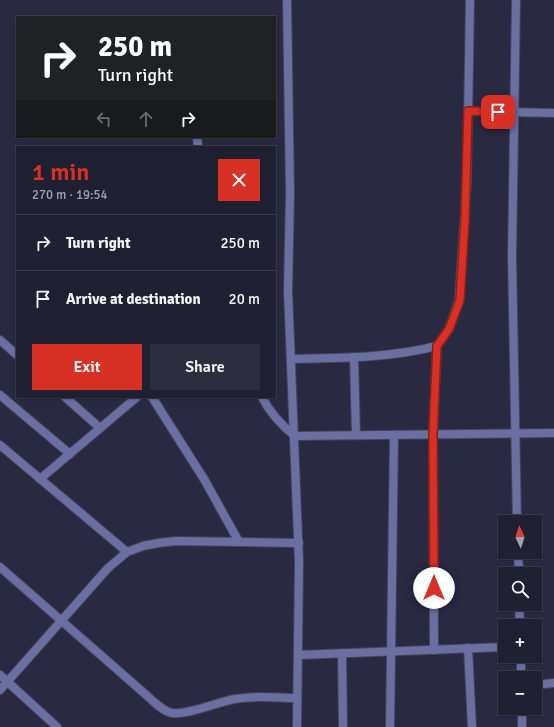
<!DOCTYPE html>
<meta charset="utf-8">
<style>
body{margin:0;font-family:Signika,sans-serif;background:#2c2d3e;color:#f1f3f6;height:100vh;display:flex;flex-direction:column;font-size:15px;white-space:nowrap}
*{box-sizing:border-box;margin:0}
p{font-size:13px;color:#a1a3ac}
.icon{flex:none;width:22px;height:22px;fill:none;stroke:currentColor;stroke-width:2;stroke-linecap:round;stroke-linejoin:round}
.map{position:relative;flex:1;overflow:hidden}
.sheet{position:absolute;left:16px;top:146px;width:260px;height:252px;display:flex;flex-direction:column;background:#1f2032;border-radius:0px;box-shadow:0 1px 3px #0004,0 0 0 1px #3c3e4d}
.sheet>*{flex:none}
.hud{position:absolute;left:16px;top:16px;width:260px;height:122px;border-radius:0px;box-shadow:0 1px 3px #0004,0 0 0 1px #3c3e4d;background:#202124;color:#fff;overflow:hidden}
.needle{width:26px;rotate:356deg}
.fabs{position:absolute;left:498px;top:515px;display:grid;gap:8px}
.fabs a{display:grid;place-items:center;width:44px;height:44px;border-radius:0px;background:#1f2032;box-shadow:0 1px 3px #0004,0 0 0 1px #3c3e4d;font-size:20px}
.pin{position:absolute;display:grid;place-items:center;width:34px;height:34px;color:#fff;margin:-17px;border-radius:8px;box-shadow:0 2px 6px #0006}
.me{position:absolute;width:44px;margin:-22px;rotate:0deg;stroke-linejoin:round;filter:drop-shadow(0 0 3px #0008)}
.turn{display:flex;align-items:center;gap:14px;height:84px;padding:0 16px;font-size:18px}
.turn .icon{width:52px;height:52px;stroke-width:2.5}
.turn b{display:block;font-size:28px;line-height:34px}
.lanes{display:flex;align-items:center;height:38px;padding:0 16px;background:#0003;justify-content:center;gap:20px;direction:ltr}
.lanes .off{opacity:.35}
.round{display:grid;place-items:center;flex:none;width:42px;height:42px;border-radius:0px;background:#2c2d3e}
.head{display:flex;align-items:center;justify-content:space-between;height:68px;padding:0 16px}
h1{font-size:24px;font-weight:600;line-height:30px;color:#d93025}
.button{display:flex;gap:8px;margin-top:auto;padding:8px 16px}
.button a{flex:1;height:46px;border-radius:0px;background:#d93025;color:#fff;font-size:16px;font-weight:600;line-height:46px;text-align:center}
.button a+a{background:#2c2d3e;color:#f1f3f6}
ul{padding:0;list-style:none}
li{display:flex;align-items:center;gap:12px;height:56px;padding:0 16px;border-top:1px solid #3c3e4d}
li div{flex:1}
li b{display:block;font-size:15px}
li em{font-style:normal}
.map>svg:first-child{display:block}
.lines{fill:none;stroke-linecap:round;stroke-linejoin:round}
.minor-casing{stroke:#43455b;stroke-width:10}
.minor{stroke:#6a6ea1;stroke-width:8}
.route-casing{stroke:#8d1f18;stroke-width:10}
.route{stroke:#d93025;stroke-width:7}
</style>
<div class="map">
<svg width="554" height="727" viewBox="0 0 554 727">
<rect width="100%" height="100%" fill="#292a42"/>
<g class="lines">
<g class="minor-casing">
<g id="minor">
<polyline points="287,0 290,193 288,291 299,562 297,727"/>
<polyline points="516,0 512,257 517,522"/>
<polyline points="468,111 554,113"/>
<polyline points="197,137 198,147"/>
<polyline points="0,340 17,355"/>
<polyline points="354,357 356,435"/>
<path d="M291,359c49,-1 99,-1 146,-13l12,-17 10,-29 8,-120 3,-180"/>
<polyline points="0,395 70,454"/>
<polyline points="65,397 100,428"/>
<polyline points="152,397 204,479 239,542"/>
<path d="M262,397c8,16 19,28 33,39l259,-3"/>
<polyline points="0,445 127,552"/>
<polyline points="40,479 137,397"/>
<polyline points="518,552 519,574"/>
<path d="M0,567l144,126c8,7 18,18 28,20 17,2 45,-11 63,-14 21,-4 42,-1 62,-1"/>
<polyline points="519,604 520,626"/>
<polyline points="468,648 472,727"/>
<polyline points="434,650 433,434 437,346"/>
<polyline points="342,653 343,727"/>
<polyline points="298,655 505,647"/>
<polyline points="521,656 521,678"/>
<polyline points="0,675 57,727"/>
<polyline points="535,685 554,683"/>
<polyline points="0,690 108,568 127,552 143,546 158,543 176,541 299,543"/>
<polyline points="522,708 522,727"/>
<polyline points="390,727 394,435"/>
</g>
</g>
<use href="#minor" class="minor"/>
</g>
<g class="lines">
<g class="route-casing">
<polyline id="route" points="434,588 433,434 437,346 449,329 460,300 465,219 468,111 498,112"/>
</g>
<use href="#route" class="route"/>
</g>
</svg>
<div class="fabs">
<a><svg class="needle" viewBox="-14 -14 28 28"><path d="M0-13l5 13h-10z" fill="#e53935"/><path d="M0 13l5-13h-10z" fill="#a1a3ac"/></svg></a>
<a><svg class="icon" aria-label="search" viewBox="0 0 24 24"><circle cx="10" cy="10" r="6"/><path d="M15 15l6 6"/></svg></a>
<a>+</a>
<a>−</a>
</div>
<div class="pin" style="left:498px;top:112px;background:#d93025"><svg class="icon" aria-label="arrive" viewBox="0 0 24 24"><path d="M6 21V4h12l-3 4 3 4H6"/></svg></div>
<svg class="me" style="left:434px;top:588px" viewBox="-20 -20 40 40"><circle r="19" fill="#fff"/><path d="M0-13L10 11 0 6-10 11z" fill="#d93025"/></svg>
<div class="hud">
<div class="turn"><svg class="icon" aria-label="right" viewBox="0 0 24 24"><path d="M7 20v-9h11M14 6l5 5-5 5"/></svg><div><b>250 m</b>Turn right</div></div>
<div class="lanes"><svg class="icon off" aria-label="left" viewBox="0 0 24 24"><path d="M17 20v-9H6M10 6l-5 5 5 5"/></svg><svg class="icon off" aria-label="ahead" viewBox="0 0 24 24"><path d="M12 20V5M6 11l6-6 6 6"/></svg><svg class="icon" aria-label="right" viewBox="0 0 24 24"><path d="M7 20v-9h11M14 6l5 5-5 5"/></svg></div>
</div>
<section class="sheet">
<div class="head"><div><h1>1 min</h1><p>270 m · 19:54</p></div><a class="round" style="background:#d93025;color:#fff"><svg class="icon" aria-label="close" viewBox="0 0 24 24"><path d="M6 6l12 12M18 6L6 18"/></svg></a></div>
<ul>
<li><svg class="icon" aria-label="right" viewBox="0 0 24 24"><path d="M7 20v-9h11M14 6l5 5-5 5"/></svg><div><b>Turn right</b></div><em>250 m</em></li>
<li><svg class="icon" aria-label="arrive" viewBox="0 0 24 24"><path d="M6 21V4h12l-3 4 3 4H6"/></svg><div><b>Arrive at destination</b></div><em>20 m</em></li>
</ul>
<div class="button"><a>Exit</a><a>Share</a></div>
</section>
</div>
